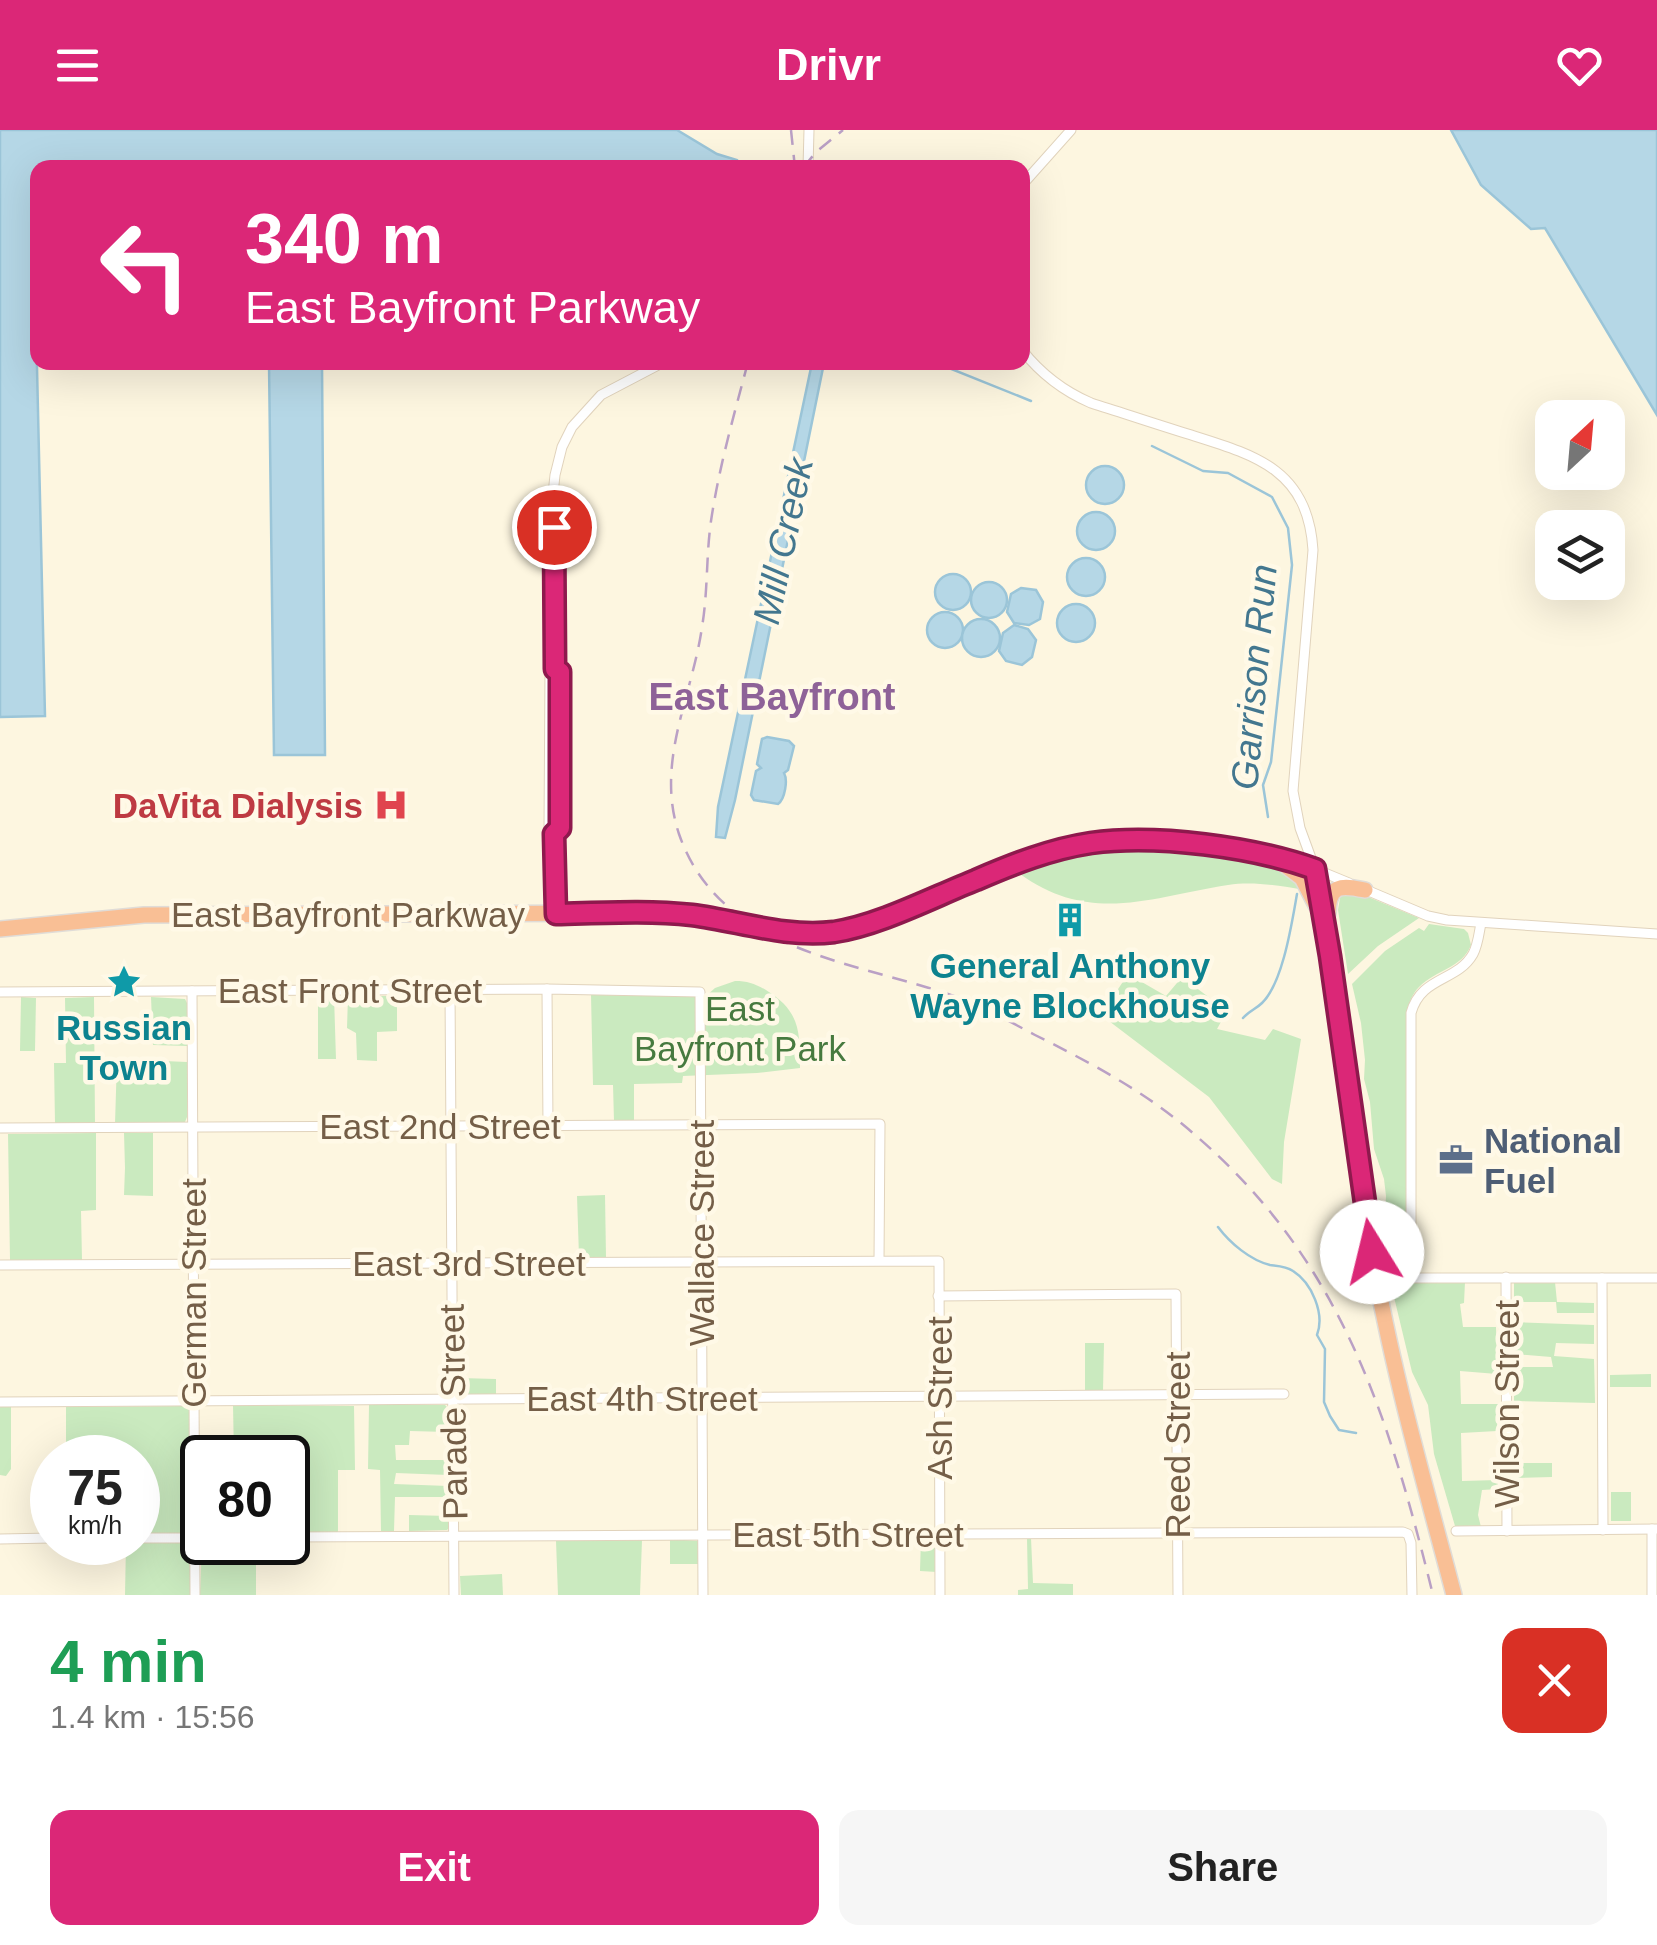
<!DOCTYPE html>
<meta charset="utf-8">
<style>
body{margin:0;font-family:Arial,sans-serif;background:#f6f6f6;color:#222;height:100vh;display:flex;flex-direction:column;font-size:38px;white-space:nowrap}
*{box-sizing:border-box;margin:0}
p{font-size:32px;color:#767676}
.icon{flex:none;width:55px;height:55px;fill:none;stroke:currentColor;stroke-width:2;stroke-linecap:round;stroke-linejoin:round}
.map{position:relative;height:1465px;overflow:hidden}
.details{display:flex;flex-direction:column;background:#fff;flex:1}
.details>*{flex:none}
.banner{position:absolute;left:30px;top:30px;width:1000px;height:210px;border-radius:20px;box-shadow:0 10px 40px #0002;background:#db2777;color:#fff;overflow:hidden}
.needle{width:65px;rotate:26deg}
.controls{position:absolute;left:1535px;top:270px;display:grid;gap:20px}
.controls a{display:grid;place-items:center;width:90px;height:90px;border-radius:20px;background:#fff;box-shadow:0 10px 40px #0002;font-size:50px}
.speed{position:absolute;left:30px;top:1305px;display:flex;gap:20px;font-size:50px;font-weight:700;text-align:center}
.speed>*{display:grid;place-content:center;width:130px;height:130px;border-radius:50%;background:#fff;box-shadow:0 10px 40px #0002;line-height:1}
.speed small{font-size:25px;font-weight:400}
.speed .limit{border:5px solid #111;border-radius:15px;background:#fff;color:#111}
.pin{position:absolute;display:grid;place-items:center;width:85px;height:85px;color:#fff;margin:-42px;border:5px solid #fff;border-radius:50%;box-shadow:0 2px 10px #0007}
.me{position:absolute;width:110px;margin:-55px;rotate:351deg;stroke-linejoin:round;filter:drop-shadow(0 0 8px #0008)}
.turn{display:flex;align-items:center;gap:35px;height:210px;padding:0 50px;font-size:45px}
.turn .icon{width:130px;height:130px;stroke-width:2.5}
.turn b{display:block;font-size:70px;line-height:85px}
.round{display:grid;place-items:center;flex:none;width:105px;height:105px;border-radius:20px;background:#f6f6f6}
.overview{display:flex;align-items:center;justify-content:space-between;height:170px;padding:0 50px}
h1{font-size:60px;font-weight:700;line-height:75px;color:#1e9e55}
.action{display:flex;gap:20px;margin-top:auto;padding:20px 50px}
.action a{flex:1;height:115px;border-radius:20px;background:#db2777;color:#fff;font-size:40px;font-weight:700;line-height:115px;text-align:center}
.action a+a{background:#f6f6f6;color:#222}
header{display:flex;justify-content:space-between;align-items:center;height:130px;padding:0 50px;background:#db2777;color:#fff;font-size:45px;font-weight:700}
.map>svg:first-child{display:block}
.green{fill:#caeabf}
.water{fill:#b5d7e6;stroke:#9bc5d8;stroke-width:2.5}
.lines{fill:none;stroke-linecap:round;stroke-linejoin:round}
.stream{stroke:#9bc5d8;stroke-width:2.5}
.street-casing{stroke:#e1d3bc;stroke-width:11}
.highway-casing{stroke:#e0dcd7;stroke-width:18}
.street{stroke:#fff;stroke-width:9}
.highway{stroke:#f9bf95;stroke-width:15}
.rail{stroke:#baa0c5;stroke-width:2.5;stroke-dasharray:15 10;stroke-linecap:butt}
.route-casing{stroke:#8e194d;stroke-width:25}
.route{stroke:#db2777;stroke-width:18}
.labels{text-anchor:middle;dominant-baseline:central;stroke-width:9;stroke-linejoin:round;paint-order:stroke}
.health-label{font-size:35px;font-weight:bold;fill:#be3a42;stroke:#fff9e7;text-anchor:end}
.street-label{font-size:35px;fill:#745e47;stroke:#fff9e7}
.culture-label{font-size:35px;font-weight:bold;fill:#0d838f;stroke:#fff9e7}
.park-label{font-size:35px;fill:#477a3f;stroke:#fff9e7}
.service-label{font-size:35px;font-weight:bold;fill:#4e5e75;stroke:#fff9e7;text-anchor:start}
.water-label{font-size:38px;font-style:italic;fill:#43778f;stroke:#fff9e7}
.neighbourhood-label{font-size:38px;font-weight:bold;fill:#8e6298;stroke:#fff9e7}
</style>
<header><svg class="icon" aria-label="menu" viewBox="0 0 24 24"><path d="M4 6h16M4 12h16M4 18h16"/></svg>Drivr<svg class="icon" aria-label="heart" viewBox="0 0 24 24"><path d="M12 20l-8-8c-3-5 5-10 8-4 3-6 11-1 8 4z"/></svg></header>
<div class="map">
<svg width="1657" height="1465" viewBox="0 0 1657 1465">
<rect width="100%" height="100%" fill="#fdf6e0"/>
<g class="green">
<path d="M1158,719l26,2 101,18 20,21c-26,-4 -51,-9 -77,-5 -77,12 -137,40 -208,-11 44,-20 91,-23 138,-25z"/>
<polygon points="1361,764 1419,788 1378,816 1348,844 1338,780 1340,768 1338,765"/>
<path d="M1429,794l35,5 4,4 3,12c-9,23 -35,25 -52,42 -6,6 -9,14 -12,22v274l58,-1 -1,21 -4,1 3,23h33l1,47 -37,-3 1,33h37l-1,27 -36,2 1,48 36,-1v9l-16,1 -4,25 3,12 -26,-1 -21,-72 -6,-49 -16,-33 -18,-75 -10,-66 2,-35 -2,-17 -10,-30 -4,-47 -6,-23 1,-19 -4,-37 -9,-39 33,-33 34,-23 5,3z"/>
<polygon points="1128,844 1166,866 1182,847 1227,881 1217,899 1265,910 1273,899 1301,909 1284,1012 1282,1054 1272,1049 1209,967 1101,885"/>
<path d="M735,851c13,0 20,3 31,9 34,21 34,41 34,78l-43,5 -74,3 -1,7 -48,1v36l-20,1 -1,-36h-20l-2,-90 115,1 9,-8z"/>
<polygon points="318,866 334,866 336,929 318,929"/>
<polygon points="348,866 397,866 397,901 377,902 377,931 357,930 356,903 347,898"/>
<polygon points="21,867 36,868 35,921 20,921"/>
<polygon points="94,867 95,993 55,993 54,933 66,933 65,868"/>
<polygon points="151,867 185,869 187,873 187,916 153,915"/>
<polygon points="117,929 187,932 187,987 185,992 115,993"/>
<polygon points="96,1003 96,1080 81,1081 82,1130 10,1130 8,1004"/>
<polygon points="124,1003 153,1003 153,1066 124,1065 125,1038"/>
<polygon points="605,1065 606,1127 579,1127 577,1066"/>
<polygon points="1514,1152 1555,1152 1557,1172 1594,1173 1594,1183 1557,1183 1556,1172 1514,1172"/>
<polygon points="1514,1192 1594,1195 1594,1214 1556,1213 1554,1226 1594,1229 1595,1273 1514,1271 1514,1237 1553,1237 1551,1227 1514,1224"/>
<polygon points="1085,1213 1104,1213 1103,1261 1085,1261"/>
<polygon points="1651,1244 1651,1257 1610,1257 1610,1245"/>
<polygon points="460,1248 496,1249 496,1264 461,1264 458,1258"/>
<polygon points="233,1275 354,1276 355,1340 338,1340 338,1403 288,1402 288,1328 234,1327"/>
<polygon points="369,1275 445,1275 449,1279 447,1302 410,1301 409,1315 395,1315 396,1330 448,1330 448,1345 396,1343 394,1354 448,1356 448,1367 395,1367 394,1401 381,1401 380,1340 368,1339"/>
<polygon points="184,1276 189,1280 190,1286 189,1400 186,1403 138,1403 138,1328 66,1327 66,1277"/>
<polygon points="0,1277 11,1277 11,1339 6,1346 0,1345"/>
<polygon points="1514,1333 1552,1333 1552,1347 1515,1348"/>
<rect x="1611" y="1362" width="20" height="29"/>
<polygon points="409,1385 449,1386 449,1398 447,1400 409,1401"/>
<polygon points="921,1408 937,1410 937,1442 920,1441"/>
<polygon points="1027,1408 1031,1408 1033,1453 1073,1454 1073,1465 1018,1465 1018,1460 1028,1459"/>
<polygon points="670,1409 699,1411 699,1434 670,1434"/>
<polygon points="642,1410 640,1465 558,1465 556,1411"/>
<polygon points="126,1413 184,1413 189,1416 191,1465 125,1465"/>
<polygon points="202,1413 256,1413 256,1465 200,1465"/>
<polygon points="502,1444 503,1465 461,1465 460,1446"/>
</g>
<g class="water">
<polygon points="0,0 677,0 717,24 737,30 743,37 38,38 36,194 45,586 0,587"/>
<polygon points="1451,0 1657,0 1657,285 1545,98 1531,99 1481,55"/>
<polygon points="269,233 322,233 325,625 274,625"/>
<polygon points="812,233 824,233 735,670 725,708 716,707 718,677"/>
<circle cx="1105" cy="355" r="19"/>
<circle cx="1096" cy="401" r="19"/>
<circle cx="1086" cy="447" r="19"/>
<circle cx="953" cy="462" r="18"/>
<circle cx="989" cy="470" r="18"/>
<polygon points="1021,458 1036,460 1043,472 1040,489 1029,495 1014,493 1007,482 1011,464"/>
<circle cx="1076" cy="493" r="19"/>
<circle cx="945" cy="500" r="18"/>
<circle cx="981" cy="508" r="19"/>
<polygon points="1014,495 1028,499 1036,510 1032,527 1022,535 1006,531 999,521 1003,503"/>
<path d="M767,607l22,4 5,5 -6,24 -4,3c4,7 1,26 -6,31l-24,-4 -3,-5 5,-24 5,-3 -4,-4 5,-25z"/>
</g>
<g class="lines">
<g class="stream">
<polyline points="934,232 1031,271"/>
<polyline points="1152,316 1203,341 1228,343 1272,367 1288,398 1292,435 1271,632 1263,655 1268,687"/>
<path d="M1243,888c6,-7 13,-9 19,-15 21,-20 30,-81 35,-109"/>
<path d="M1218,1097c12,16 32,33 52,38 8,1 16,1 23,6 19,12 32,43 24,64l8,14 -1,53 6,14 9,14 17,3"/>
</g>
<g class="street-casing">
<g id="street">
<polyline points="808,38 809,0"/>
<polyline points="1022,55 1071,0"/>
<path d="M1022,220c19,24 41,41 69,53 32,10 64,21 97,31 67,21 120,35 125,116l-20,241 7,37 15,41 34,14"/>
<polyline points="554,704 560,699 560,542 555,539 553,364 555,345 562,317 572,297 601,265 664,232"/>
<polyline points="554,704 549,700 550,541 555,539"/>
<polyline points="554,704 556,783"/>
<polyline points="1364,759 1428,786 1447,790 1657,804"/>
<path d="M1481,793c-2,10 -3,22 -8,31 -16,28 -52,22 -62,59v265h246"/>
<polyline points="547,859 548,996"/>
<polyline points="450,860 454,1465"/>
<polyline points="192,861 195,1465"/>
<polyline points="0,862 547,859 700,862 703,1465"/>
<polyline points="0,998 880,994 879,1130"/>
<polyline points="0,1135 939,1131 940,1465"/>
<polyline points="1506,1147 1507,1401"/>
<polyline points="1602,1148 1603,1400"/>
<polyline points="938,1166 1176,1164 1178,1465"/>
<polyline points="0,1272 1284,1264"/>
<polyline points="1652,1399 1652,1465"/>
<polyline points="1456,1401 1657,1399"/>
<polyline points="288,1407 1403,1402 1408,1404 1411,1413 1412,1465"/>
<polyline points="138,1408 202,1408"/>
<polyline points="0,1409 52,1408"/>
</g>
</g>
<g class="highway-casing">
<g id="highway">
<polyline points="1285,735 1302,748 1316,775"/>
<path d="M1328,783c1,-29 13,-28 37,-23"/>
<path d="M0,799l144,-14 500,-2 53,3 94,16 48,-1 33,-8 173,-70 44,-10 26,-3 70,2 72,12 58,15c24,135 37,272 61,407 20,108 50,213 78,319"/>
</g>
</g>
<use href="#street" class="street"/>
<use href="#highway" class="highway"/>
<g class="rail">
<polyline points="791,0 795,38"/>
<polyline points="803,38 816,22 843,0"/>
<path d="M748,232c-14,53 -29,105 -37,159 -5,35 -3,71 -9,106 -10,70 -47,135 -23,207 43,124 187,127 291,168 22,9 44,22 65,33 56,28 111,57 159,99 147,126 194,279 239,461"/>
</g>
</g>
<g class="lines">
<g class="route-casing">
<path id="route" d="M554,397l1,142 5,3v156l-6,6 2,80c45,-1 91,-4 136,1 47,6 93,23 142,17 46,-7 99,-35 142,-52 37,-16 75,-31 115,-37 66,-9 162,4 224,26l15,87 42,296"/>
</g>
<use href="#route" class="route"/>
</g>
<defs>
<g id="hospital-bare" transform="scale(2.7)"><path d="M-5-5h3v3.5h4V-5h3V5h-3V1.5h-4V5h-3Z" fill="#e0444e" stroke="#fff9e7" stroke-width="2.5" paint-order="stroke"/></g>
<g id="building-bare" transform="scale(2.7)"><path d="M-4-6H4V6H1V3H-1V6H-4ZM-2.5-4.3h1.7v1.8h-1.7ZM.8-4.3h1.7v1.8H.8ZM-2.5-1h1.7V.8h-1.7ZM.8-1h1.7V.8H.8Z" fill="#0f9aa8" stroke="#fff9e7" stroke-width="2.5" paint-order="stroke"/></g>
<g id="sight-bare" transform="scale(2.7)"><path d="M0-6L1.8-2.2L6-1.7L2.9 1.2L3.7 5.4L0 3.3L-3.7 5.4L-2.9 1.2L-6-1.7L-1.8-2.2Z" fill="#0f9aa8" stroke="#fff9e7" stroke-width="2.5" paint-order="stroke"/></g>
<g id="office-bare" transform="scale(2.7)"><path d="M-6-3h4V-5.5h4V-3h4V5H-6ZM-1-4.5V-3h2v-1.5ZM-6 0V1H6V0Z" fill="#5c6f8a" stroke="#fff9e7" stroke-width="2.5" paint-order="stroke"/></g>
</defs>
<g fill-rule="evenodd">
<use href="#hospital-bare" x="391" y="675"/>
<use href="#building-bare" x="1070" y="790"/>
<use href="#sight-bare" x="124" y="852"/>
<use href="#office-bare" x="1456" y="1030"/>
</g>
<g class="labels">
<g class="health-label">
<text x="363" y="675">DaVita Dialysis</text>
</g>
<g class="street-label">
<text x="348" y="784">East Bayfront Parkway</text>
<text x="350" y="860">East Front Street</text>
<text x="440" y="996">East 2nd Street</text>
<text transform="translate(701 1103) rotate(-90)">Wallace Street</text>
<text x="469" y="1133">East 3rd Street</text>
<text transform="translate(193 1163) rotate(-90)">German Street</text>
<text x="642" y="1268">East 4th Street</text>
<text transform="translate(939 1268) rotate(-90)">Ash Street</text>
<text transform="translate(1506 1274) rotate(-90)">Wilson Street</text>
<text transform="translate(453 1282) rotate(-91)">Parade Street</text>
<text transform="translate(1177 1315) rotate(-90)">Reed Street</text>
<text x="848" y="1404">East 5th Street</text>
</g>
<g class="culture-label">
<text x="1070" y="835">General Anthony<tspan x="1070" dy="40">Wayne Blockhouse</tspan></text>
<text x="124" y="897">Russian<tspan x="124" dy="40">Town</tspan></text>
</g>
<g class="park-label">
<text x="740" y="878">East<tspan x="740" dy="40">Bayfront Park</tspan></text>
</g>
<g class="service-label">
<text x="1484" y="1010">National<tspan x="1484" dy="40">Fuel</tspan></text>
</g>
<g class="water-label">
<text transform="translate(783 411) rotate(-78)">Mill Creek</text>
<text transform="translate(1254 547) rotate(-85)">Garrison Run</text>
</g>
<g class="neighbourhood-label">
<text x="772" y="567">East Bayfront</text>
</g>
</g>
</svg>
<div class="controls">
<a><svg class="needle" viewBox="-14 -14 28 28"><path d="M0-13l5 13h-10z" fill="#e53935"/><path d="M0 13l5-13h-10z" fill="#767676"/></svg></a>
<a><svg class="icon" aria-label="layers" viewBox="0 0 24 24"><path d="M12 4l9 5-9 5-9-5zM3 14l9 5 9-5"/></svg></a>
</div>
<div class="speed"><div>75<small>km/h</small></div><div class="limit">80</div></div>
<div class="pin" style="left:554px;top:397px;background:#d93025"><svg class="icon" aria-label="arrive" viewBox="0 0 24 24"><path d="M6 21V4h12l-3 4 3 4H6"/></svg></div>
<svg class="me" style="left:1372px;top:1122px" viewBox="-20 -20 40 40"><circle r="19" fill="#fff"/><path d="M0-13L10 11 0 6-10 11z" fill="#db2777"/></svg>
<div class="banner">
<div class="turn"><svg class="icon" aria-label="left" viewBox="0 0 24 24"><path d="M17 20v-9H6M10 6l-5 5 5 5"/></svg><div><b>340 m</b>East Bayfront Parkway</div></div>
</div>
</div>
<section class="details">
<div class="overview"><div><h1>4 min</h1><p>1.4 km · 15:56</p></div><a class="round" style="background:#d93025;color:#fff"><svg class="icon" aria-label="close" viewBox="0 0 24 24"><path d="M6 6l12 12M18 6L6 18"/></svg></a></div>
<div class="action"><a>Exit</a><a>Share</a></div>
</section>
